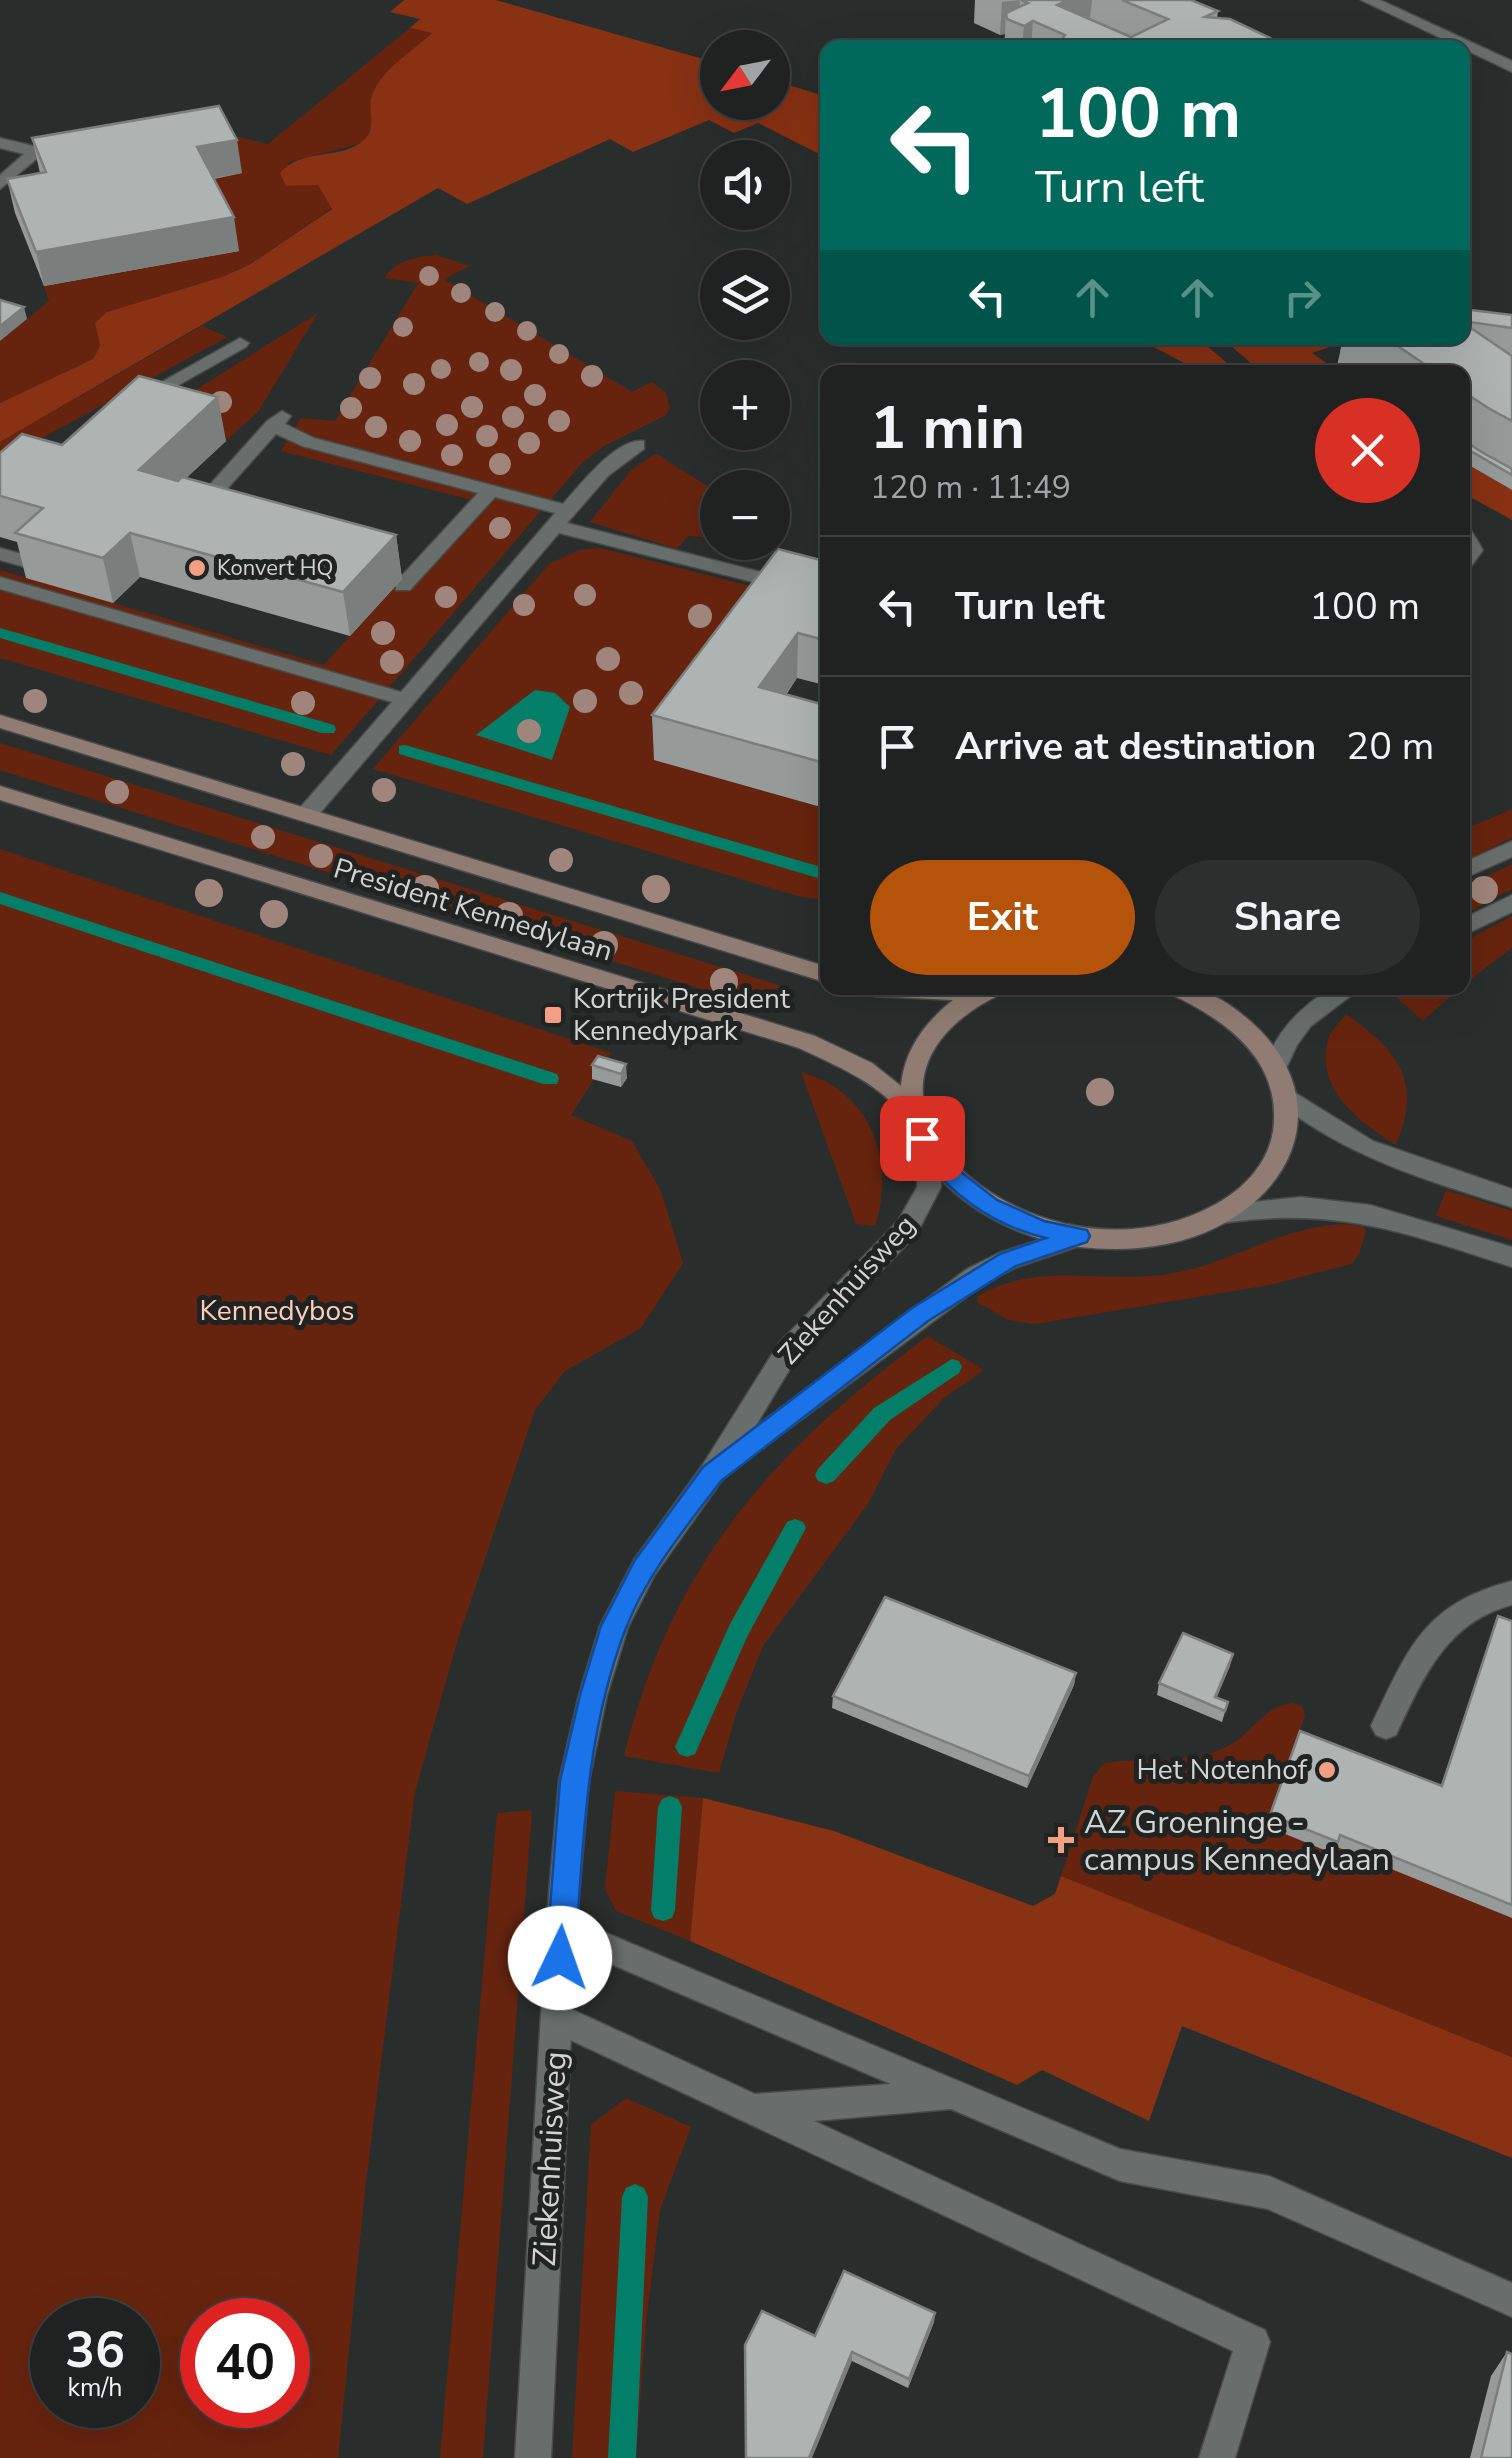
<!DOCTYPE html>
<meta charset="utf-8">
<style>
body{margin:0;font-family:"Nunito Sans",sans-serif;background:#2c2f2e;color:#f1f3f6;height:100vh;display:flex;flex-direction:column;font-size:38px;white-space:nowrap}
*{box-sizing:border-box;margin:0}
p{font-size:32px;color:#a1a4a5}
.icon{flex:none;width:55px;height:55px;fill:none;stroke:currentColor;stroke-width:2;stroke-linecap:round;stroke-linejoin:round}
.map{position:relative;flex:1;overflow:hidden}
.sheet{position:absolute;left:820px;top:365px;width:650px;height:630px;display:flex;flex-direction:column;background:#1f2221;border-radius:20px;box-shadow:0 10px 40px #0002,0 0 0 2px #3c3f3f}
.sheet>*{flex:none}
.banner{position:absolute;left:820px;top:40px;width:650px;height:305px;border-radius:20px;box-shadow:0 10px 40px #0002,0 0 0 2px #3c3f3f;background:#00695c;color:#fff;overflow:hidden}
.needle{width:65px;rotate:238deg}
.controls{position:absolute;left:700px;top:30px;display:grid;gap:20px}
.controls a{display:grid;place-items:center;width:90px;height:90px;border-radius:50%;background:#1f2221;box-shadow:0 10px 40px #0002,0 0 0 2px #3c3f3f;font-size:50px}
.speed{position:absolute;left:30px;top:2298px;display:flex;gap:20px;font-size:50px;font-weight:700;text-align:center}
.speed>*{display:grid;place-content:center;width:130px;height:130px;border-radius:50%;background:#1f2221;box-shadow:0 10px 40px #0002,0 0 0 2px #3c3f3f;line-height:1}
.speed small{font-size:25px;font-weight:400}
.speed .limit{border:15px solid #d22;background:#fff;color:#111}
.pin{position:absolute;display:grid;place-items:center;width:85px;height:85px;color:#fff;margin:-42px;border-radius:20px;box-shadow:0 5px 15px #0006}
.me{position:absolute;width:110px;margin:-55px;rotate:3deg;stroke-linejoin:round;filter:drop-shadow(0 0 8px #0008)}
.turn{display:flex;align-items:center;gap:35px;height:210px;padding:0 50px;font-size:45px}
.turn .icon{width:130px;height:130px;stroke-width:2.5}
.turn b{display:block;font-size:70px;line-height:85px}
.lanes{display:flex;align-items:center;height:95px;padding:0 50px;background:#0003;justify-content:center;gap:50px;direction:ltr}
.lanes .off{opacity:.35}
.round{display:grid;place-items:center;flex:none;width:105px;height:105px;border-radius:52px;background:#2c2f2e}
.headline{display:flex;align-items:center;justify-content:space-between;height:170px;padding:0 50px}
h1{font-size:60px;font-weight:700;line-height:75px}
.action{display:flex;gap:20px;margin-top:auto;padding:20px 50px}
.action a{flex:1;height:115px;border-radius:60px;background:#b45309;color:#fff;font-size:40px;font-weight:700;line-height:115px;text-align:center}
.action a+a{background:#2c2f2e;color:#f1f3f6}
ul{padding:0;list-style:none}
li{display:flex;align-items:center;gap:30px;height:140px;padding:0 50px;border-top:2px solid #3c3f3f}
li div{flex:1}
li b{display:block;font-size:38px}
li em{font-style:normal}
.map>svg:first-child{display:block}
.green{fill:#66240e;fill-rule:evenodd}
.forest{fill:#883113}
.water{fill:#037e68}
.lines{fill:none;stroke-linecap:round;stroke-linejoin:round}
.stream{fill:#037e68;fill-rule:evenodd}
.service-casing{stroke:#474b49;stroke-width:3}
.minor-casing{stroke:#474b49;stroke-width:3}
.tertiary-casing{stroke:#474b49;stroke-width:3}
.secondary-casing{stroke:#474b49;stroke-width:3}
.service{fill:#686e6c;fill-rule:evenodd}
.minor{fill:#686e6c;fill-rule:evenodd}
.tertiary{fill:#686e6c;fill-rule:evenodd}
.secondary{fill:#907c72;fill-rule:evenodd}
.tree{fill:#9f857b}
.wall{fill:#969b99}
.shaded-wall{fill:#7a7e7d}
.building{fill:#aeb4b2;stroke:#7a7e7d;stroke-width:2.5}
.route{fill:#1a73e8;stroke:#114b97;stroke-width:2.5}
.poi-dot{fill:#f39f84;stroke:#1f2422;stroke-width:4}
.labels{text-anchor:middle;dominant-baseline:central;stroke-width:10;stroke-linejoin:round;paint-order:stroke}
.far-poi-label{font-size:22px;fill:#d1d4d3;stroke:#1f2422;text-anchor:start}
.street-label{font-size:28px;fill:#d1d4d3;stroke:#1f2422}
.poi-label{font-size:28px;fill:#d1d4d3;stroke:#1f2422;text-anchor:start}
.park-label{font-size:28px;fill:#ffccbc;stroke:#1f2422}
.near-poi-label{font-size:32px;fill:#d1d4d3;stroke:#1f2422;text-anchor:start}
.near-street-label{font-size:32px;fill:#d1d4d3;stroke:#1f2422}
</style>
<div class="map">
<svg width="1512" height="2458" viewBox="0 0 1512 2458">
<rect width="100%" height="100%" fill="#292e2c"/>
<g class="green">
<polygon points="410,28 433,32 385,76 371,96 372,131 362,143 289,162 287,186 318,185 332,208 249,265 222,277 107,312 97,335 100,346 93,359 0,403 0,341 49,301 44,286 203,180 230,135 268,144"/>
<path d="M436,255l34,11 -26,13 188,113 20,-10 14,11 4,15 -4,7 -62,31 -21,16 -252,293 -331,-97v-88l324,95 148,-165 -191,-49 20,-33 34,3 83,-138 -34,-5c13,-18 31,-21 52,-23z"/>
<polygon points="318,313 258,412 226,441 148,420"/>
<polygon points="202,326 227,337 0,461 0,442"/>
<polygon points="656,454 717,492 717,538 688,536 677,549 590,522 631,470"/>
<polygon points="600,548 778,593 654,759 827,809 827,900 801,897 373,769 549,564 579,550"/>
<polygon points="0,743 788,988 790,991 777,1010 772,1011 0,770"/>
<polygon points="1512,809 1512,838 1463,862 1463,830"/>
<path d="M0,849l611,204 -40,62 61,26 29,50 22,72 -42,65 -76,43 -30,39 -78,232 -42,150 -50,399 -27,267h-338zM52,2320h86v85h-86zM202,2320h86v85h-86z"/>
<polygon points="1512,864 1512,889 1463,915 1463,888"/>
<polygon points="1512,916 1512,948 1463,985 1463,942"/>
<polygon points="1386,988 1460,988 1423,1021"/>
<path d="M1346,1014c52,37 77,67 50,131 -35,-22 -82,-56 -68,-105 2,-9 13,-19 18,-26z"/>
<path d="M801,1072c70,19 95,89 74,154l-19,-2z"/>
<polygon points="1446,1190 1512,1211 1512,1240 1436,1216"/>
<path d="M1344,1224l19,2 3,5 -7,23 -8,10 -81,21 -235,39 -27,-4 -31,-18 1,-6c63,-37 129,-10 196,-23 64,-12 102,-45 170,-49z"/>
<path d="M928,1336l56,34 -40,28 -48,51 -28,55 -105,142 -27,68 -17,59 -95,-17c48,-193 148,-304 304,-420z"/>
<path d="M1292,1703l10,3 3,10 -39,110 67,27 3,-7 176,72v139l-451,-181 32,-99 11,-14c43,-7 83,4 124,-17 26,-14 33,-38 64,-43z"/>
<polygon points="615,1791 703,1798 690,1941 616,1911 605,1889"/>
<polygon points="532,1810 483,2458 440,2458 497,1813"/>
<polygon points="626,2098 691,2127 660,2210 646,2321 636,2458 572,2458 591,2125"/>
</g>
<g class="forest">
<path d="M404,0h92l221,63 1,39h54l1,-22 54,17v61l-69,-35 -24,10 -25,-13 -76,32 -23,-13 -143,65 -29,-16 -438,254v-39l93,-44 7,-13 -5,-23 12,-11 115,-35 27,-12 83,-56 -14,-24 -32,1 -6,-13c22,-26 63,-12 85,-34 12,-12 2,-30 7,-44 10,-26 41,-44 60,-62l-22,-5 10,-9 -30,-7z"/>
<polygon points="1136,338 1197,338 1238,372 1202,372"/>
<polygon points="1222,338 1356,338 1312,353 1339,372 1261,372"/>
<polygon points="1462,461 1512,490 1512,520 1463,493"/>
<polygon points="703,1798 834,1831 1033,1906 1055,1894 1061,1876 1512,2057 1512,2158 1182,2026 1149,2121 1042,2070 1017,2085 690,1941"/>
</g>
<polygon class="water" points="535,690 555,693 570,707 552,760 476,735"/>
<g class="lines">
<g class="stream">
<polygon points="0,628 334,725 336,729 334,733 322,733 0,638"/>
<polygon points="405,745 828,869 828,881 399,754 399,746"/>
<polygon points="0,892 557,1074 559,1079 557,1084 543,1084 0,904"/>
<polygon points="952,1359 959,1361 962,1367 959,1373 890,1420 834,1481 826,1484 818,1481 815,1475 818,1469 874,1408"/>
<polygon points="795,1519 803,1522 806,1528 748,1635 695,1754 687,1757 679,1754 675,1747 730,1624 787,1522"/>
<polygon points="670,1796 678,1799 682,1807 675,1910 672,1918 663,1921 654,1918 651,1910 658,1807 662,1799"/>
<polygon points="635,2184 644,2188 648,2197 636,2458 608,2458 622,2197 626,2188"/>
</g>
<g class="service-casing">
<g id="service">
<polygon points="0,138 46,149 68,145 76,150 68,155 39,157 0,189 0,175 24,154 0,148"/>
<polygon points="240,338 249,343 246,347 143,405 137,406 128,401"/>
<path d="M282,411l9,5 -6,8 29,14 249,66c17,-19 54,-67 81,-63v8l-35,26 -42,48 261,66v12l-269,-68 -245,287h-16l-3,-5 3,-5 94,-108 -392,-113v-12l401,115 154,-179 -60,-16 -85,93h-14v-8l82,-89 -176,-47 -26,-12 -74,83h-14v-8l79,-88z"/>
<polygon points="1462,525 1469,527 1483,550 1469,569 1462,571"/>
<polygon points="0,548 39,559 42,563 32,569 0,560"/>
<path d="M1512,1581v24c-66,17 -89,73 -116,130l-10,4 -10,-4 -5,-9c37,-77 52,-122 141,-145z"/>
<polygon points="561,1914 1120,2149 1269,2176 1512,2283 1512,2317 1268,2209 1120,2181 951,2109 814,2121 1265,2330 1270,2342 1235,2458 1199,2458 1233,2351 547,2029 542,2018 547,2007 558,2003 755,2094 891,2084 550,1938 546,1928 550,1918"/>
</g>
</g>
<g class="minor-casing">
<g id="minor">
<polygon points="1361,0 1380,0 1512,61 1512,72"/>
<polygon points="1512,841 1512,857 1462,879 1462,863"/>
<polygon points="1512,895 1512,912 1462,936 1462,919"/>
<path d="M1332,988h29l-50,38 -14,19 -14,30h-16l-4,-6c13,-37 36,-62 69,-81z"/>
</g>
</g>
<g class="tertiary-casing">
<g id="tertiary">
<path d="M1284,1086l89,55 139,48v18c-85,-26 -165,-50 -236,-106l-4,-6z"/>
<polygon points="930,1141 942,1150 941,1187 916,1235 797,1357 755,1427 967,1269 999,1253 1079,1227 1088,1229 1092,1236 1088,1243 1017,1267 985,1283 725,1476 654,1576 628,1627 607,1695 589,1781 576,1928 551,2458 515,2458 546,1928 559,1781 579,1695 600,1626 634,1560 702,1466 779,1343 898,1221 917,1187 918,1150"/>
<path d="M1301,1197l69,8 142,42v20c-105,-34 -176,-61 -289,-44l-9,-2 -3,-7 3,-7 9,-2z"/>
</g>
</g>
<g class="secondary-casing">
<g id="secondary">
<polygon points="0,715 828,967 828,983 0,728"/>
<path d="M0,786l815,250 57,27 29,23c3,-35 24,-64 52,-86l-78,-4 -8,-2 -3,-6h140l-3,6c-206,100 40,308 215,210 34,-19 60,-50 58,-91 -1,-60 -54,-96 -104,-119l-3,-6c36,0 54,8 82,32 81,70 56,164 -34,208 -41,20 -90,24 -135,19 -60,-7 -120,-39 -156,-87 -10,-14 -13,-35 -23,-47 -25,-32 -67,-48 -102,-65l-799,-248z"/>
</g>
</g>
<use href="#service" class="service"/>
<use href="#minor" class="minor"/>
<use href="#tertiary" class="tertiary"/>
<use href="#secondary" class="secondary"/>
</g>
<g class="tree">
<circle cx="429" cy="276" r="10"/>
<circle cx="461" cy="293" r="10"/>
<circle cx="495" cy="312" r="10"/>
<circle cx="403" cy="327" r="10"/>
<circle cx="527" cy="331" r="10"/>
<circle cx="559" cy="354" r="10"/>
<circle cx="479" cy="362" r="10"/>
<circle cx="511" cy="370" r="11"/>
<circle cx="441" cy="369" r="10"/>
<circle cx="592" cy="376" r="11"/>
<circle cx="370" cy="378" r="11"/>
<circle cx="414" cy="384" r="11"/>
<circle cx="535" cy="395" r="11"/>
<circle cx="221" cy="402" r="11"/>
<circle cx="472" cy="407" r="11"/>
<circle cx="351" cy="408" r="11"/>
<circle cx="513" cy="417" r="11"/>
<circle cx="559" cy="421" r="11"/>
<circle cx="447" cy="425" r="11"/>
<circle cx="376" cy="427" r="11"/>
<circle cx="487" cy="436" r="11"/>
<circle cx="410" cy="441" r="11"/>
<circle cx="529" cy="443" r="11"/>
<circle cx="452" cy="455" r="11"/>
<circle cx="500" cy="464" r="11"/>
<circle cx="500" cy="528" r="11"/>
<circle cx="585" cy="595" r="11"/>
<circle cx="446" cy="597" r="11"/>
<circle cx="524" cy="605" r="11"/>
<circle cx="700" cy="616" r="12"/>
<circle cx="383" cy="633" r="12"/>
<circle cx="608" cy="659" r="12"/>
<circle cx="392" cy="662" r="12"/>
<circle cx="631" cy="693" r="12"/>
<circle cx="35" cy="701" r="12"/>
<circle cx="585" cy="701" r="12"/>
<circle cx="303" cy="703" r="12"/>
<circle cx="529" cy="731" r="12"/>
<circle cx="293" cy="764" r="12"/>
<circle cx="384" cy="790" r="12"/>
<circle cx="117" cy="792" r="12"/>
<circle cx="263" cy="837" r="12"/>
<circle cx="321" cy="856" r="12"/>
<circle cx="561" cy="860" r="12"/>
<circle cx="425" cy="889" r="14"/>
<circle cx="656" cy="889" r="14"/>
<circle cx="1484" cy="890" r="14"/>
<circle cx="209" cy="893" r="14"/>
<circle cx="274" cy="914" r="14"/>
<circle cx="509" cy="916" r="14"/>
<circle cx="604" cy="945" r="14"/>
<circle cx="724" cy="982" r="14"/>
<circle cx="1100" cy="1092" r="14"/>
</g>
<g class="wall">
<polygon points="975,0 1191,0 1218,11 1217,18 1291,48 1004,48 1005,34 1000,35 974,23"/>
<polygon points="32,138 242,173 214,179 239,251 44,286 15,213 7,179 40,173"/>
<polygon points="1462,309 1512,315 1512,490 1462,461 1462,372 1340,372 1336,371 1343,338 1462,338"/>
<polygon points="226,441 186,478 396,535 402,579 350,636 140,577 113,603 26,578 17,542 0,537 0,453 62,445"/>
<polygon points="828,562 828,686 797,678 786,695 828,706 828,809 654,760 652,715"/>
<polygon points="598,1056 627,1078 621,1087 592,1079 592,1065"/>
<polygon points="1498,1616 1512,1621 1512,1918 1337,1847 1334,1854 1266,1826 1270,1815 1441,1785"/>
<polygon points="1230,1666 1216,1697 1228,1702 1222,1722 1157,1695 1159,1683"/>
<polygon points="1076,1673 1074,1685 1027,1788 832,1708 833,1696"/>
<polygon points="935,2313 934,2322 908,2388 852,2361 815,2336"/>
<polygon points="1507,2352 1512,2458 1470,2458 1491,2376"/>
</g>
<g class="shaded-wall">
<polygon points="1020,0 1018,23 1006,13 1005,34 1000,35 1002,2"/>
<polygon points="1068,0 1092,0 1090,20 1057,5"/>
<polygon points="1033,21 1031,48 1022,48 1024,26"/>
<polygon points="237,140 242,173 203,180 197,147"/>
<polygon points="234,217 239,251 44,286 36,252"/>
<polygon points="24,307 27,319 0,341 0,326"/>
<polygon points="218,397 226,441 148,514 139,470"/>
<polygon points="130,533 140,577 113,603 103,558"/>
<polygon points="396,535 402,579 350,636 343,592"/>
<polygon points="798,633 797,678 759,732 759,687"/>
<polygon points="626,1064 627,1078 621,1087 621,1074"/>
<polygon points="1233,1654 1230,1666 1212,1709 1215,1697"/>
<polygon points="1076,1673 1074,1685 1027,1788 1029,1776"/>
<polygon points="935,2313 934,2322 908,2388 909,2379"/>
<polygon points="852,2352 852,2361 812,2458 809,2458"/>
</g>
<g class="building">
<polygon points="1021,0 1068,0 1057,5 1131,37 1168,19 1122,0 1191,0 1218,11 1205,17 1230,19 1291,48 1075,48 1061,41 1065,35 1033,21 1024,26 1007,19 1006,13 1028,3"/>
<polygon points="219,106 237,140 197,147 234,217 36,252 7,179 46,172 32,138"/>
<polygon points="0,300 24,307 0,326"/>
<polygon points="1462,309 1512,315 1512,328 1462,321"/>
<polygon points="1462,322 1512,356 1512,421 1490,409 1462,391 1462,372 1436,372 1386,338 1462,338"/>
<polygon points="139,376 218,397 139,470 178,481 182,477 396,535 343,592 130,533 103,558 15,533 43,508 0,496 0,453 22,434 62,445"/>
<polygon points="1462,439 1480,451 1512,469 1512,475 1462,446"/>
<polygon points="778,549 828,562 828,641 798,633 759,687 828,706 828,764 652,715"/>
<polygon points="598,1056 626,1064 621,1074 592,1065"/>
<polygon points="885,1597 1076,1673 1029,1776 833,1696"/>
<polygon points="1498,1616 1512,1621 1512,1905 1340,1835 1338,1842 1270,1815 1300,1731 1442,1786"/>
<polygon points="1183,1633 1233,1654 1215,1697 1228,1702 1225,1711 1159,1683"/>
<polygon points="844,2271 935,2313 909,2379 852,2352 809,2458 746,2458 745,2345 762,2311 815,2336"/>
<polygon points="1507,2352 1512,2354 1512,2458 1481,2458"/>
</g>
<path class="route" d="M922,1129l8,3 26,36 41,32 47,21 43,9 3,6 -3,6 -71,24 -88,55 -207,160c-35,46 -74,93 -95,147 -41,105 -43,219 -51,330l-4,9 -11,4 -10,-4 -4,-9 14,-177 20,-86 21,-69 34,-66 68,-93 209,-159 88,-54 46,-16c-57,-13 -105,-50 -135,-100z"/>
<g class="poi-dot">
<circle cx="197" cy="568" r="10"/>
<rect x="543" y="1005" width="20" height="20" rx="5"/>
<circle cx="1327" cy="1770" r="10"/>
<path d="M1056 1825h10v10h10v10h-10v10h-10v-10h-10v-10h10z"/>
</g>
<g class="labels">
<g class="far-poi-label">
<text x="217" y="568">Konvert HQ</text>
</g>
<g class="street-label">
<text transform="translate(473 910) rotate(17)">President Kennedylaan</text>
<text transform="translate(847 1290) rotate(-48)">Ziekenhuisweg</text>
</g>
<g class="poi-label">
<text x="573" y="999">Kortrijk President<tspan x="573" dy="32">Kennedypark</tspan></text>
<text x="1307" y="1770" text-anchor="end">Het Notenhof</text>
</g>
<g class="park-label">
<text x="277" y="1311">Kennedybos</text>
</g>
<g class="near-poi-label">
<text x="1084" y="1822">AZ Groeninge -<tspan x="1084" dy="37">campus Kennedylaan</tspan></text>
</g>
<g class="near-street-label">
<text transform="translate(550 2159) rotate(-87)">Ziekenhuisweg</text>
</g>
</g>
</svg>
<div class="controls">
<a><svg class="needle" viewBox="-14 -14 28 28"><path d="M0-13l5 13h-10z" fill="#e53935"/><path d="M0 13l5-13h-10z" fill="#a1a4a5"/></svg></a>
<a><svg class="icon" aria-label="sound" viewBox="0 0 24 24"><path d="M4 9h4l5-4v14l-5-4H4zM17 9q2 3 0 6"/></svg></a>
<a><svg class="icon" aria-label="layers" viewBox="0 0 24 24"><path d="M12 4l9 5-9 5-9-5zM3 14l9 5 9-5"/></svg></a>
<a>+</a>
<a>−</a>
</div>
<div class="speed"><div>36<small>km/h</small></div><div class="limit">40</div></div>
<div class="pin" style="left:922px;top:1138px;background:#d93025"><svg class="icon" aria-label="arrive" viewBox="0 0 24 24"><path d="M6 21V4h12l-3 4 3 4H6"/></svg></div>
<svg class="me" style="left:560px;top:1958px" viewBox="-20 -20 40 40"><circle r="19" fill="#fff"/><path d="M0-13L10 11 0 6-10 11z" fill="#1a73e8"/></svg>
<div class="banner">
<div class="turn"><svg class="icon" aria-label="left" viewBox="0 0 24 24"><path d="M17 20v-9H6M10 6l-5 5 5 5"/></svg><div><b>100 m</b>Turn left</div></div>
<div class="lanes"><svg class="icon" aria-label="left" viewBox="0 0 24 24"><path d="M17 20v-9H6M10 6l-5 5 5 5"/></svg><svg class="icon off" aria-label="ahead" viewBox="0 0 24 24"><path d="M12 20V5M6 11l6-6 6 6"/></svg><svg class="icon off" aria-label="ahead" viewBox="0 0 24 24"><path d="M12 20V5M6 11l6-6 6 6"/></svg><svg class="icon off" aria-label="right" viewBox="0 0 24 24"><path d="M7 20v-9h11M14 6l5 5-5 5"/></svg></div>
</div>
<section class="sheet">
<div class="headline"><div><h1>1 min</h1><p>120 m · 11:49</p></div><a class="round" style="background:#d93025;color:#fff"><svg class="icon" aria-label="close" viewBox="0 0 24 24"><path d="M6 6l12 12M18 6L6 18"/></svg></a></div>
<ul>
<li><svg class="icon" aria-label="left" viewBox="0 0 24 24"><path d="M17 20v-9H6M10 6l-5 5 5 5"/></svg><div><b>Turn left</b></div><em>100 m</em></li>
<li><svg class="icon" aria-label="arrive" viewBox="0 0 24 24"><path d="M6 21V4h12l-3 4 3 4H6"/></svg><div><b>Arrive at destination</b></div><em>20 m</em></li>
</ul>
<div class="action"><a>Exit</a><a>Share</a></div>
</section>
</div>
